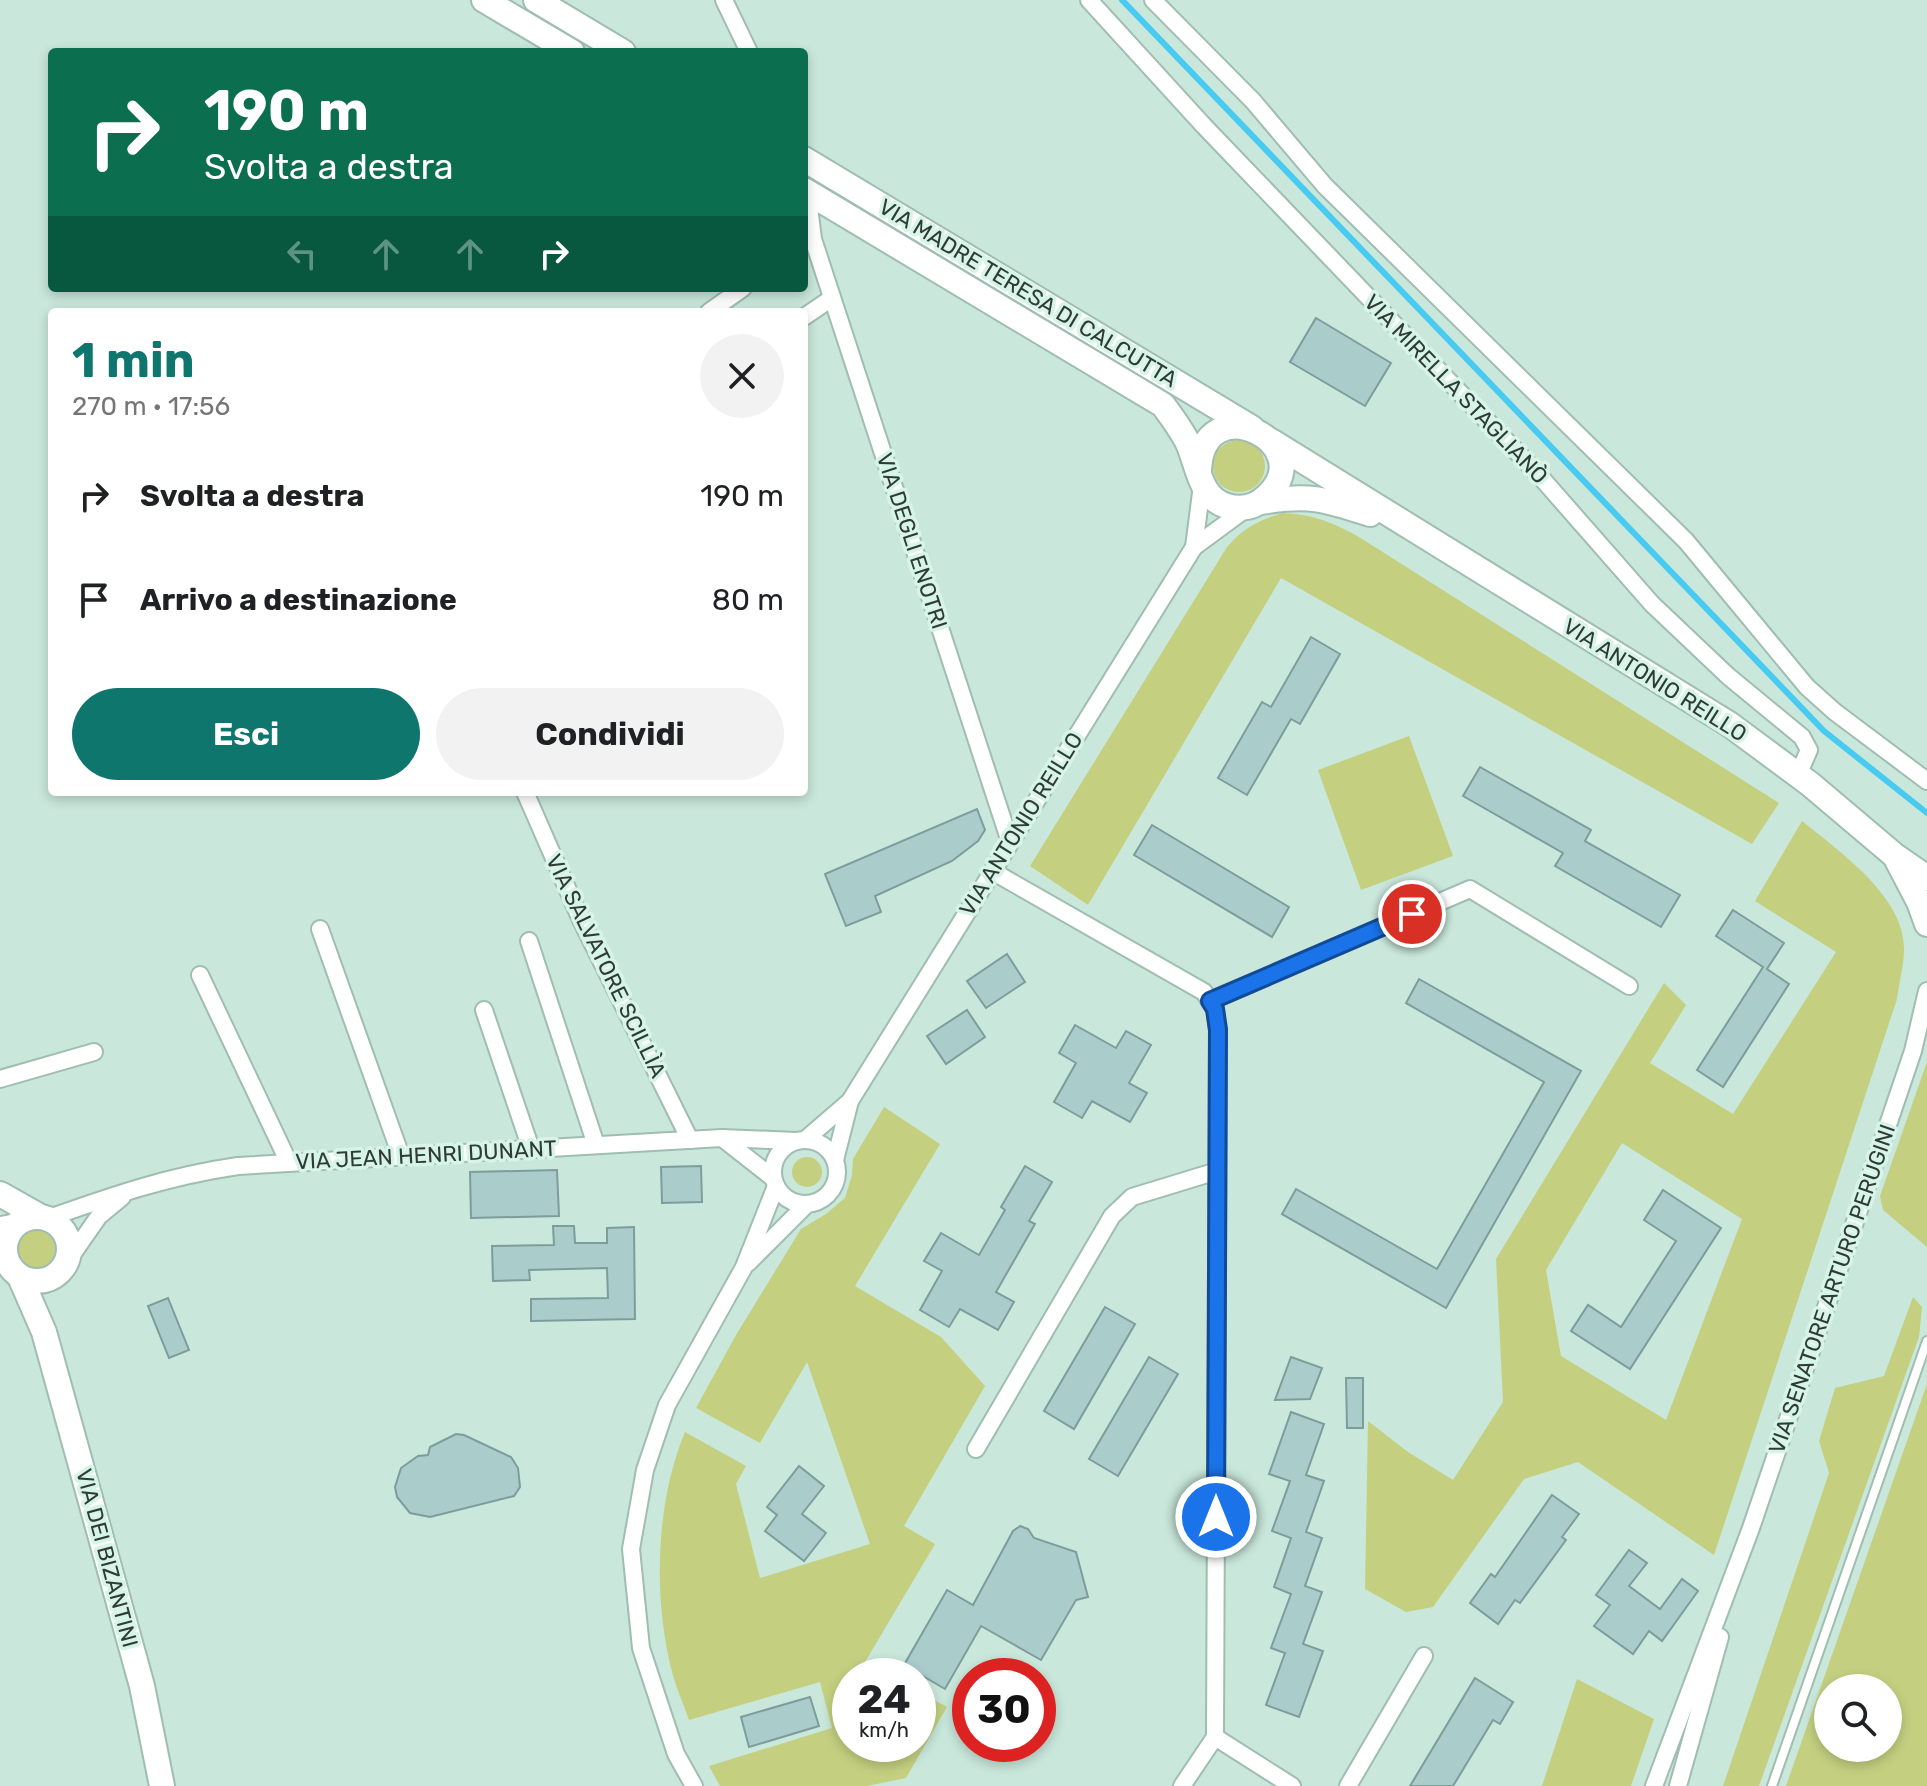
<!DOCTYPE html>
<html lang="it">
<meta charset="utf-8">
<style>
body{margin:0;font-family:Rubik,sans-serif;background:#f2f2f2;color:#202124;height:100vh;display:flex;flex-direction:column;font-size:30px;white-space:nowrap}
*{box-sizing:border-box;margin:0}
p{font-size:26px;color:#757577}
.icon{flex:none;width:44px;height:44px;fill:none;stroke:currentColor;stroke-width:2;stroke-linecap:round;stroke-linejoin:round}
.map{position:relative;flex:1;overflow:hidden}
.drawer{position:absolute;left:48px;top:308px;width:760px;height:488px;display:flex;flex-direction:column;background:#fff;border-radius:8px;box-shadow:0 4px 12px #0003}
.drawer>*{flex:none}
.hud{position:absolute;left:48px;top:48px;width:760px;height:244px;border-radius:8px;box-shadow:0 4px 12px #0003;background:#0b6e4f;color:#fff;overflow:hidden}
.buttons{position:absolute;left:1814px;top:1674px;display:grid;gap:16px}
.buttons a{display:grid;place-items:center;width:88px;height:88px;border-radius:50%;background:#fff;box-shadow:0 4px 12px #0003;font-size:40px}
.speed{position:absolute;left:832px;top:1658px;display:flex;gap:16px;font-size:40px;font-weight:700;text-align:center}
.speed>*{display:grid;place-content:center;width:104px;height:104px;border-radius:50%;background:#fff;box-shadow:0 4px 12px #0003;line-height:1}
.speed small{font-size:20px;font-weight:400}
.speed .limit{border:12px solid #d22;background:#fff;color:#111}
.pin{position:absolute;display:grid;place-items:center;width:68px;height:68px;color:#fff;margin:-34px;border:4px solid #fff;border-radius:50%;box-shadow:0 2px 8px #0007}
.me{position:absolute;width:88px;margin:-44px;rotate:0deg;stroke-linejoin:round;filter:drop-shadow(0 0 6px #0008)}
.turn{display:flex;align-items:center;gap:28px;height:168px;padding:0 24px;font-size:36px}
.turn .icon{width:104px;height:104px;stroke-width:2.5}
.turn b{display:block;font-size:56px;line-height:68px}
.lanes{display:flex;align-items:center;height:76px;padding:0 24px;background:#0003;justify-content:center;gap:40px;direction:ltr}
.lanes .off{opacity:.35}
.round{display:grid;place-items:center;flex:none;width:84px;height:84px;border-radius:42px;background:#f2f2f2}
.summary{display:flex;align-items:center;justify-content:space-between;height:136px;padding:0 24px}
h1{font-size:48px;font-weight:700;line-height:60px;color:#0f766e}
.primary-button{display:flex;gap:16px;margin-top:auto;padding:16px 24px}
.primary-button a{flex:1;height:92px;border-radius:48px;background:#0f766e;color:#fff;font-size:32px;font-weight:700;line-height:92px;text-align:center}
.primary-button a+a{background:#f2f2f2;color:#202124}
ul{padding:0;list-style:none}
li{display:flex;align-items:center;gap:24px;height:104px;padding:0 24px}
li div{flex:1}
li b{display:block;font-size:30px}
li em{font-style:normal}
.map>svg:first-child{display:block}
.green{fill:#c4d080;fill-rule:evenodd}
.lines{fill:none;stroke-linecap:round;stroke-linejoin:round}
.stream{stroke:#48caf1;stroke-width:6}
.building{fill:#aacccb;stroke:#7d9d9c;stroke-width:2}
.lane-casing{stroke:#a0bdb1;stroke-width:12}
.street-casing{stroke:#a0bdb1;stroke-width:20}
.secondary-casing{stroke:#a0bdb1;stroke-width:28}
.lane{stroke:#fff;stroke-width:8}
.street{stroke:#fff;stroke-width:16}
.secondary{stroke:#fff;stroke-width:24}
.route-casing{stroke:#114b97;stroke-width:20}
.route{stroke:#1a73e8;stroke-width:14}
.labels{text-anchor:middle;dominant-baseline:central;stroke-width:7;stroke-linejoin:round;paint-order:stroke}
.street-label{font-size:22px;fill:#303b37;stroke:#d6f4e8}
</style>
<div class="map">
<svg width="1927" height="1786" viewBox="0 0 1927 1786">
<rect width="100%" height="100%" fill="#c9e7db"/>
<g class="green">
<circle cx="1239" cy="466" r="26"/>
<path d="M1283,513c30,1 51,10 76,24l420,266 -27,41 -471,-266 -193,327 -58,-39 197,-319c16,-19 32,-27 56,-34z"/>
<polygon points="1409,736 1453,856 1361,890 1318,770"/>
<path d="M1802,821c37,30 103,76 102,128 0,16 -5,34 -7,50l-183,556 -136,-93 -54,17 -91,128 -27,5 -41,-23 3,-168 40,31 45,28 50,-78 -7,-143 168,-276 22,22 -36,58 83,51 103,-162 -81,-51zM1622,1143l120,76 -76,201 -105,-64 -15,-86z"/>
<polygon points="1927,1062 1927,1247 1883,1210 1880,1196"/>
<path d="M884,1107l56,37 -85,142 86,51 44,49 -81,140 31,18 -70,118 24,14h-39v68h68v-53l29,16 -41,71 -39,8h-147l-11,-20 123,-38 -12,-46 -131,38c-6,-17 -14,-35 -18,-52 -18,-73 -15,-167 14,-236l61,34 -10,18 24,94 110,-34 -63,-182 -47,81 -64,-35 40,-73 65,-106 25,-15 19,-16 7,-23 1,-16z"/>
<circle cx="807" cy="1172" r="15"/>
<circle cx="40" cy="1249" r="23"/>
<polygon points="1913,1297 1922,1307 1919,1337 1759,1786 1723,1786 1829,1473 1819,1441 1835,1388 1884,1376"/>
<path d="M1927,1384v402h-141zM1828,1688h60v60h-60z"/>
<polygon points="1577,1679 1654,1719 1631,1786 1542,1786"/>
</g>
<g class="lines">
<polyline class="stream" points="1122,0 1824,731 1927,813"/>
</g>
<g class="building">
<polygon points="1316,318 1391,363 1365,406 1290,362"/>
<polygon points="1311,637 1340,654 1300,724 1291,719 1247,795 1218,778 1262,702 1271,707"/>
<polygon points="1480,767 1591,830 1585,841 1680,895 1661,927 1555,866 1563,853 1463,796"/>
<polygon points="977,809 985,830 978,841 952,861 875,896 881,912 846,926 825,874"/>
<polygon points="1152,825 1289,907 1272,937 1134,855"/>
<polygon points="1733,910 1784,943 1767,969 1789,984 1723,1087 1697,1070 1763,967 1716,936"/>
<polygon points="1007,954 1025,982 986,1008 967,981"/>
<polygon points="1419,979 1581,1071 1446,1308 1282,1214 1296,1189 1437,1269 1544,1082 1406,1003"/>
<polygon points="967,1010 985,1037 946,1064 927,1036"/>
<polygon points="1075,1025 1116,1048 1126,1031 1151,1045 1129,1083 1147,1093 1130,1122 1092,1101 1082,1118 1054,1102 1076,1063 1059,1053"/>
<polygon points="701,1166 702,1202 662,1203 661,1167"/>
<polygon points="1025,1166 1052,1182 1029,1221 1035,1224 996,1292 1014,1302 998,1330 960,1309 949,1327 920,1310 942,1271 924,1261 941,1233 979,1255 1005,1210 1001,1207"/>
<polygon points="557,1170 559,1216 471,1218 470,1172"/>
<polygon points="1663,1190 1721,1228 1630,1369 1571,1331 1588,1305 1621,1327 1676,1241 1644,1220"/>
<polygon points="553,1226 574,1226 575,1243 607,1243 607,1228 634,1227 635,1319 531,1321 531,1299 608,1298 607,1268 529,1270 530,1280 493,1281 492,1246 554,1245"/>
<polygon points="168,1298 189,1350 169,1358 148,1306"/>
<polygon points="1105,1307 1135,1324 1074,1429 1044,1411"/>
<polygon points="1149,1357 1178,1374 1118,1476 1089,1459"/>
<polygon points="1291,1357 1322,1368 1310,1399 1275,1400"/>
<polygon points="1346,1378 1363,1378 1363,1428 1347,1428"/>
<polygon points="1291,1412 1324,1424 1306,1475 1324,1481 1306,1532 1322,1538 1305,1586 1322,1592 1303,1644 1323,1651 1299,1717 1266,1705 1285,1653 1271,1648 1291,1594 1274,1587 1291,1538 1272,1531 1290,1481 1269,1474"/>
<polygon points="456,1434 464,1435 511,1457 518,1468 520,1487 514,1496 430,1517 410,1513 397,1497 395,1487 401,1468 418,1456 428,1455 430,1447"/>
<polygon points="799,1466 824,1486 802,1514 826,1533 804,1561 765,1531 777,1515 767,1507"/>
<polygon points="1552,1495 1579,1514 1562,1537 1566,1540 1520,1603 1515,1600 1498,1624 1470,1603 1491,1574 1495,1577"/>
<polygon points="1020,1526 1028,1529 1034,1538 1076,1552 1088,1597 1076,1600 1041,1660 981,1626 945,1689 904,1665 947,1590 973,1605 1013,1531"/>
<polygon points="1629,1550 1647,1563 1629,1586 1660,1609 1682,1579 1698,1591 1662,1641 1649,1631 1633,1654 1594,1626 1610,1605 1596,1595"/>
<polygon points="1475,1678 1513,1702 1500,1724 1493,1720 1453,1786 1410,1786"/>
<polygon points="810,1697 819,1726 749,1747 741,1717"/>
</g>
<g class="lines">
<g class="lane-casing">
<polyline id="lane" points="1772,1786 1927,1341"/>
</g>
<g class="street-casing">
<g id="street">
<polyline points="724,0 749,52"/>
<polyline points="1089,0 1204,126 1538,474 1652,604 1728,676 1802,737 1809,750 1798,775"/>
<polyline points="1153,0 1253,101 1325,186 1686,541 1807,687 1835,712 1927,781"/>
<polyline points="807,191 813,239 1010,842"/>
<polyline points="709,312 743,288"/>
<polyline points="804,317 832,298"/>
<polyline points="1194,547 1202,485"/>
<polyline points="525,792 581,920 690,1140"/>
<polyline points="992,871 1204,992 1215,1009 1218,1030 1215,1737 1292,1786"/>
<polyline points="320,929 401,1156"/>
<polyline points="529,941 596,1145"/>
<polyline points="200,975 289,1163"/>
<polyline points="1210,1001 1470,889 1629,986"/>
<polyline points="484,1010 531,1149"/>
<polyline points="0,1079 94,1052"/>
<polyline points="722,1138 773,1178"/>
<polyline points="806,1139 850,1101"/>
<circle cx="805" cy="1172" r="32"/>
<polyline points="835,1160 850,1101 1194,547 1247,508"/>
<path d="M49,1218c65,-23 120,-42 189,-52l484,-28 74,3"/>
<polyline points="0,1225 19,1222"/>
<polyline points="0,1257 7,1260"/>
<polyline points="67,1262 99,1216 122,1197"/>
<polyline points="748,1263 807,1204"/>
<polyline points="976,1449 1112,1216 1132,1197 1217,1171"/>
<polyline points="694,1786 676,1754 641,1648 631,1549 645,1470 667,1405 744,1267 776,1186"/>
<polyline points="1182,1786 1215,1737"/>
<polyline points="1348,1786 1424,1656"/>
<polyline points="1654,1786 1751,1528 1913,1051 1927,991"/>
<polyline points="1678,1786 1720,1637"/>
</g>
</g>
<g class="secondary-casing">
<g id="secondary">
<polyline points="484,0 572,52"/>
<polyline points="536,0 623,52"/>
<polyline points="804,159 1252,428"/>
<path d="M804,190l359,215c9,12 17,23 24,36 11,23 12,57 40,65 15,4 29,1 40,-10 56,-52 -66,-113 -68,-24"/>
<polyline points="1271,441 1729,724 1810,784 1894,855 1927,878"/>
<path d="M1261,502c49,-8 63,-3 109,12"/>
<polyline points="1897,860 1919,902 1927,924"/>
<polyline points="0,1194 39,1216"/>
<circle cx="37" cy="1249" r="32"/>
<polyline points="20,1277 44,1332 142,1686 162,1786"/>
</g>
</g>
<use href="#lane" class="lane"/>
<use href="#street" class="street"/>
<use href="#secondary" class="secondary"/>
</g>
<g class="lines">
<g class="route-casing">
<polyline id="route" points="1216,1517 1218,1030 1215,1009 1210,1001 1412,914"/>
</g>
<use href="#route" class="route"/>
</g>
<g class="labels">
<g class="street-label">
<text transform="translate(1028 293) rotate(31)">VIA MADRE TERESA DI CALCUTTA</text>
<text transform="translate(1456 389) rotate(46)">VIA MIRELLA STAGLIANÒ</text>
<text transform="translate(912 541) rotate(72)">VIA DEGLI ENOTRI</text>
<text transform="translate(1655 680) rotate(32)">VIA ANTONIO REILLO</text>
<text transform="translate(1021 824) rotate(-58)">VIA ANTONIO REILLO</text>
<text transform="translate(606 966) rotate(64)">VIA SALVATORE SCILLÌA</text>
<text transform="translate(426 1155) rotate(-3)">VIA JEAN HENRI DUNANT</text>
<text transform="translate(1832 1289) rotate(-71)">VIA SENATORE ARTURO PERUGINI</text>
<text transform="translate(107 1558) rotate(75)">VIA DEI BIZANTINI</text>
</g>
</g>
</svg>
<div class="buttons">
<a><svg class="icon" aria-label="search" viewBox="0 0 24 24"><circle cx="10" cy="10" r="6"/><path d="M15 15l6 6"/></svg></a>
</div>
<div class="speed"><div>24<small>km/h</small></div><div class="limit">30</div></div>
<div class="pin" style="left:1412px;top:914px;background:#d93025"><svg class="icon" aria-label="arrive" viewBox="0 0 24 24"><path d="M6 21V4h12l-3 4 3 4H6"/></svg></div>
<svg class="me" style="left:1216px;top:1517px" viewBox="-20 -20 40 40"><circle r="17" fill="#1a73e8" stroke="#fff" stroke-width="3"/><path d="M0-11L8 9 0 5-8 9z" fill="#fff"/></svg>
<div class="hud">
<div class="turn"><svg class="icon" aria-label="right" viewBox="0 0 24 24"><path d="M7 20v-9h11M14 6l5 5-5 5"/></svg><div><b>190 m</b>Svolta a destra</div></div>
<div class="lanes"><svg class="icon off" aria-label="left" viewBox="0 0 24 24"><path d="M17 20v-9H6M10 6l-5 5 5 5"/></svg><svg class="icon off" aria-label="ahead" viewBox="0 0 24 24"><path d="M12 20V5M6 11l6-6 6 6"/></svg><svg class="icon off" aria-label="ahead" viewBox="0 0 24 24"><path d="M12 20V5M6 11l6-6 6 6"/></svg><svg class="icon" aria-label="right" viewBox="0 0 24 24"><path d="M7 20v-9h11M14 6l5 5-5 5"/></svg></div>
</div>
<section class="drawer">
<div class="summary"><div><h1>1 min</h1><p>270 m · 17:56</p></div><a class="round"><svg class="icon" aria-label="close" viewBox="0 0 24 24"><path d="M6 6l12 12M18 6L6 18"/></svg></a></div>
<ul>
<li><svg class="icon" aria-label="right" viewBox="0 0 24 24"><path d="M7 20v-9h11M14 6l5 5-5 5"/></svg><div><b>Svolta a destra</b></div><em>190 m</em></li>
<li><svg class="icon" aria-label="arrive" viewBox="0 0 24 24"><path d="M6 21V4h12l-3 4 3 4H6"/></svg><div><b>Arrivo a destinazione</b></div><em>80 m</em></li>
</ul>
<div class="primary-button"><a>Esci</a><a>Condividi</a></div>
</section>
</div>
